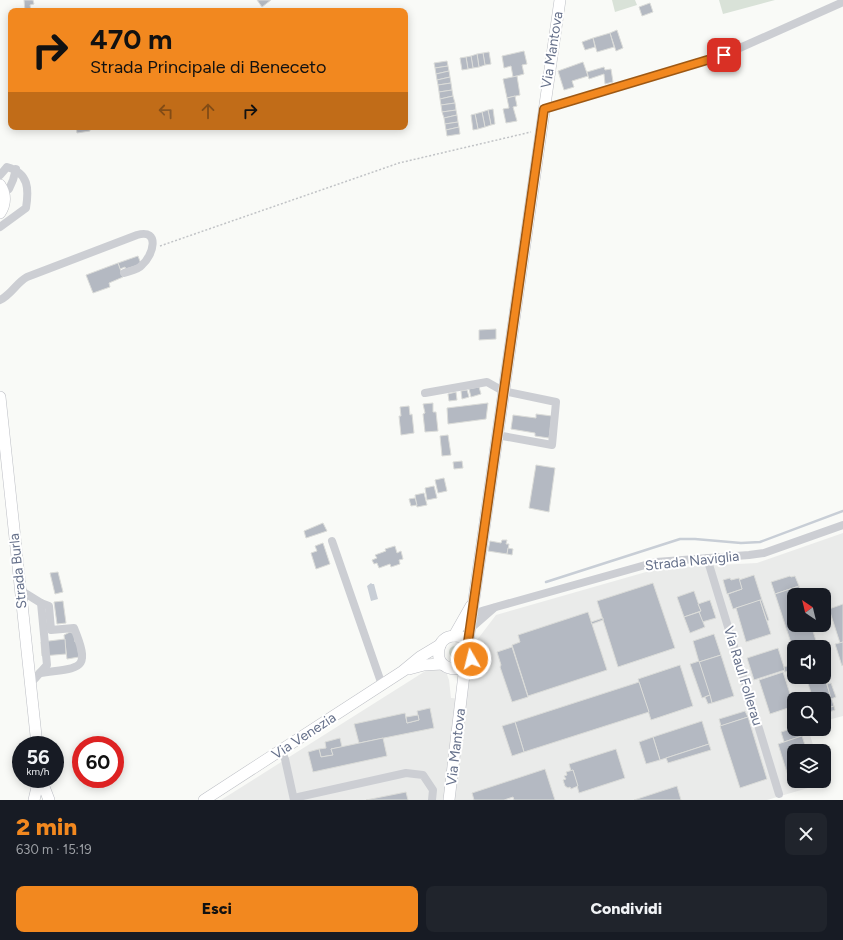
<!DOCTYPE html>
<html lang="it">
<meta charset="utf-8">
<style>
body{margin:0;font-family:Figtree,sans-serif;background:#20242c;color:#f1f3f6;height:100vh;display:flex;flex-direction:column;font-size:15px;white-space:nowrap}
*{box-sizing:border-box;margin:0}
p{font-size:13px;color:#9ea1a6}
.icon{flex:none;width:22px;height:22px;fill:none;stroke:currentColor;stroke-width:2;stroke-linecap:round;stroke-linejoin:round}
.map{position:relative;height:800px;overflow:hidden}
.side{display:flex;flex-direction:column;background:#171b24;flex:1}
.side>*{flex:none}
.banner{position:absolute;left:8px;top:8px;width:400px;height:122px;border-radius:8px;box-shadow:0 2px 10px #0003;background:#f2881f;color:#111;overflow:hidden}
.needle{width:26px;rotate:325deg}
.fabs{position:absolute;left:787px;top:588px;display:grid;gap:8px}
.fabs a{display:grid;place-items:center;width:44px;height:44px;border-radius:8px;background:#171b24;box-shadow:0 2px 10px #0003;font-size:20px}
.speed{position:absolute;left:12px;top:736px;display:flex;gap:8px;font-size:20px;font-weight:700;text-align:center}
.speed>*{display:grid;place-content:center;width:52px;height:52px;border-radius:50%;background:#171b24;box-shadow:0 2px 10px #0003;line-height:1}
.speed small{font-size:10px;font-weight:400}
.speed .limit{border:6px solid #d22;background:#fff;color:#111}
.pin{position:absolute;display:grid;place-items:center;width:34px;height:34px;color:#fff;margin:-17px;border-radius:8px;box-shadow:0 2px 6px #0006}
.me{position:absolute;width:44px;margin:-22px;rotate:352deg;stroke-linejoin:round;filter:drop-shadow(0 0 3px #0008)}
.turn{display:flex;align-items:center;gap:14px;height:84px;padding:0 16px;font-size:18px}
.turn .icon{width:52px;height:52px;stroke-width:2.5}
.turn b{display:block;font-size:28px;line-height:34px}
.lanes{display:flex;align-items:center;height:38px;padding:0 16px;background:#0003;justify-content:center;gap:20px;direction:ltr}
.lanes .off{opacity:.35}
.round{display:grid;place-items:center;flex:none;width:42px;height:42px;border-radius:8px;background:#20242c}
.summary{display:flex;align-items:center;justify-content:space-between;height:68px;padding:0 16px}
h1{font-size:24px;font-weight:800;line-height:30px;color:#f2881f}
.action{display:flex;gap:8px;margin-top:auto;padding:8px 16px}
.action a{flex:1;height:46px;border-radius:8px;background:#f2881f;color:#111;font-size:16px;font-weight:800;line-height:46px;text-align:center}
.action a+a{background:#20242c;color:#f1f3f6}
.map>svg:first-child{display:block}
.built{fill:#eaebea;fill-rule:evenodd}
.green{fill:#d9e2d8}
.water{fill:#c8ced6}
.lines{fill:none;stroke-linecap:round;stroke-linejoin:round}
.stream{stroke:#c8ced6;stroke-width:2.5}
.building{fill:#b4b9c2;stroke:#dbdcd9}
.major-casing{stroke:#bdbfc5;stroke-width:12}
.path{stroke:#c1c3c6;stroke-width:1.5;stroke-dasharray:2 2;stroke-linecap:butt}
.minor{stroke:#ccced3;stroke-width:8}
.major{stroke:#fff;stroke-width:11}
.route-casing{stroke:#9d5814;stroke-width:10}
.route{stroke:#f2881f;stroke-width:7}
.labels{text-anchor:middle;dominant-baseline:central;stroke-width:4;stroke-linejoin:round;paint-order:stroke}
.street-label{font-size:14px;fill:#66718b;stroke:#fff}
</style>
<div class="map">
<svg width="843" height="800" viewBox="0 0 843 800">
<rect width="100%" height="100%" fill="#f9faf7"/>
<path class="built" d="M843,533v183l-19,5v-22h-30v30h14l7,22h-21v30h30v-2l1,4 -58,17h-546l206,-130 17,-4 5,14 2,18 13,1 13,-59 19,-25 164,-47 97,-5zM794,595h30v30h-30zM794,647h30v30h-30z"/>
<g class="green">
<polygon points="612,0 635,0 637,5 615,12"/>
<polygon points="719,0 775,0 723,14"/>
<circle cx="455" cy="652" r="6"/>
</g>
<polygon class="water" points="371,583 372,584 374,584 378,599 371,601 367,586"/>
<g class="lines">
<polyline class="stream" points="546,582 680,539 695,539 741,543 760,542 843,511"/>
</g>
<g class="building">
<polygon points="24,0 33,0 34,4 30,5 31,11 25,11"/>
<polygon points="257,0 271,0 262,7"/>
<polygon points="650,3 653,12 642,16 639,7"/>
<polygon points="617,30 623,48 616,51 610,33"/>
<polygon points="610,33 614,47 597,52 593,38"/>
<polygon points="593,38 595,47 585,50 582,42"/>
<polygon points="524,51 527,64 522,65 524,74 513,77 511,66 504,68 502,56"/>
<polygon points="489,52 491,64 485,65 483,53"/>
<polygon points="483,53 485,65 479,67 477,54"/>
<polygon points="477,54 479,67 473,68 471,56"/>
<polygon points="471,56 473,68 468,69 466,57"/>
<polygon points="466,57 468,69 462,70 460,58"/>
<polygon points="447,61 448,66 435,68 434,63"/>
<polygon points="583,62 588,76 572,81 574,87 564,90 558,71"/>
<polygon points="448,66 449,71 436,74 435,68"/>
<polygon points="604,67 605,70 611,69 613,82 605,84 604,74 589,79 587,72"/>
<polygon points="449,71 450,77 437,80 436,74"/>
<polygon points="517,76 520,95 507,98 503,79"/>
<polygon points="450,77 451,83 438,85 437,80"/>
<polygon points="451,83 452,90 439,92 438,85"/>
<polygon points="452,90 453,96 440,99 439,92"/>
<polygon points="453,96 455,103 441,105 440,99"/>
<polygon points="515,96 517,106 513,107 517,121 506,123 503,109 509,108 507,98"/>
<polygon points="455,103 456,110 442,112 441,105"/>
<polygon points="493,109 495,124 491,125 488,110"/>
<polygon points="456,110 457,115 444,118 442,112"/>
<polygon points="488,110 491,125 485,127 482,112"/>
<polygon points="482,112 485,127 478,129 475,114"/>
<polygon points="475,114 478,129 473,130 471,115"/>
<polygon points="457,115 458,122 445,124 444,118"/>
<polygon points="458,122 459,127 446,130 445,124"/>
<polygon points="76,127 90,127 90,131 77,133"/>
<polygon points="459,127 460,134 447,136 446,130"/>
<polygon points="138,256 141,264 126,269 125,267 120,269 118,263"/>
<polygon points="118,263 123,277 109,283 110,287 93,293 86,275"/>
<polygon points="496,329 496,339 479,340 479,330"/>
<polygon points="479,387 481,394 471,397 469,389"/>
<polygon points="467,390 469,397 462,399 461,391"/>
<polygon points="456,392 457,400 449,401 448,394"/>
<polygon points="433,403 433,412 436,412 438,431 425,432 423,414 425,413 423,404"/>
<polygon points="488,403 486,419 448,424 447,408"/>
<polygon points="409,406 410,415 412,414 414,433 401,435 399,416 401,416 400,407"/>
<polygon points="536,414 552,416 549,438 535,436 535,433 511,429 513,415 536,418"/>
<polygon points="448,435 451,455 442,456 440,436"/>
<polygon points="462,461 463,468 454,469 453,462"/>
<polygon points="536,465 555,468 549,512 529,508"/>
<polygon points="444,478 447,491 438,493 435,480"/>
<polygon points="434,486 437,498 427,500 425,488"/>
<polygon points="424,493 427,505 417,507 415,495"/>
<polygon points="415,498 417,505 411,506 409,499"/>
<polygon points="323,523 327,531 306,538 304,531"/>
<polygon points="502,540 507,540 506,544 509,544 507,554 488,551 490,541 501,543"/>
<polygon points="323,543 330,564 316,569 311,553 317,551 315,546"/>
<polygon points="395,546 397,553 401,551 403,559 399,560 400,564 391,567 390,564 379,568 377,563 374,564 372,560 377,558 375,555 386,551 385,549"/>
<polygon points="508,548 513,549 512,555 507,554"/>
<polygon points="58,572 63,592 55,594 50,573"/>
<polygon points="754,575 762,600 733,609 728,594 742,589 739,580"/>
<polygon points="790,576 791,577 795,576 799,586 775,594 771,582"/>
<polygon points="730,578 731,580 739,578 742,589 727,594 723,580"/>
<polygon points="653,583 675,648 618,667 597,601"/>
<polygon points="799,586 802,595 794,595 794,625 811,625 818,647 794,647 794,652 775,594"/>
<polygon points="694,591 701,611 684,617 677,597"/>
<polygon points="710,600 716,618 702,622 699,612 701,611 698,604"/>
<polygon points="760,600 771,634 746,642 736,608"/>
<polygon points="760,600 762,600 769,620 767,621"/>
<polygon points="63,601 66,623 57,624 54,602"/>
<polygon points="843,604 843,642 840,643 829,609"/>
<polygon points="588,612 607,670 528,696 512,645 520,642 518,635"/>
<polygon points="699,612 705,627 690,633 684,617"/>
<polygon points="603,618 603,620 592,624 591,622"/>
<polygon points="70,632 74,634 75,642 77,642 79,657 67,659 64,635"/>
<polygon points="714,634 721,655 699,662 693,641"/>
<polygon points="65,639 66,654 42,656 41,642"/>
<polygon points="843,642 843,665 842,666 835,644"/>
<polygon points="512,647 528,697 512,702 500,667 501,665 497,652"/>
<polygon points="778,648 785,670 754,680 747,658"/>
<polygon points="721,655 734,696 712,703 699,662"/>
<polygon points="699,661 710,695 702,698 690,664"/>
<polygon points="680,665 693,706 651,720 638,679"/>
<polygon points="790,665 792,670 785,672 784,667"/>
<polygon points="783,672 794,706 770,714 759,680"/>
<polygon points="824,676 834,706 824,709 824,699 813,699 806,677"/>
<polygon points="639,682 649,712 524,752 515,722"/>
<polygon points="831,683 836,697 831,699 827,684"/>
<polygon points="710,695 712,703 708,704 705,697"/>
<polygon points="834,706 835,710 824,714 824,709"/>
<polygon points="430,708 434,728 359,743 354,724 405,713 407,723 419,720 417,711"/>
<polygon points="794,710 794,716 790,717 789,712"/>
<polygon points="745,711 748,717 721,726 719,719"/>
<polygon points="418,715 419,720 407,723 406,717"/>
<polygon points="748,717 767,779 740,788 720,726"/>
<polygon points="702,721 709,744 660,760 653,737"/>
<polygon points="515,722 524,752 512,756 502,726"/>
<polygon points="794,728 794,729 799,729 802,736 784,742 781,732"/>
<polygon points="802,736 807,751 794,751 794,777 789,779 778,744"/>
<polygon points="653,737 660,760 646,764 639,742"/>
<polygon points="340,738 342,747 331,749 333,755 321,757 319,749 326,748 325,742"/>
<polygon points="383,738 387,756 313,772 308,752 319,749 321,757 333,755 331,749"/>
<polygon points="709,744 711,750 668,763 666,758"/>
<polygon points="616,749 625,778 579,793 573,770 571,771 569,764"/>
<polygon points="545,769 555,800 514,800 513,797 504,800 474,800 472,793"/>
<polygon points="573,770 578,786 571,789 570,787 568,788 565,786 563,780 566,779 564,776 567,775 566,772"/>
<polygon points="677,786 681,800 634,800"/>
<polygon points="406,792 408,800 366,800"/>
</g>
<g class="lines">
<g class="major-casing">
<g id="major">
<path d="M0,185c6,9 6,19 0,28"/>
<polyline points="0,397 37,745"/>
<polyline points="454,636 471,606"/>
<path d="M468,641c-10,-8 -26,-7 -29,8 -6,31 49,23 29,-8l92,-641"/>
<polyline points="409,669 424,665 442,664"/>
<polyline points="41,779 49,800"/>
<polyline points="34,800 39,779"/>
<polyline points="204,800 403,671 420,657 440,645"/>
<polyline points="449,800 465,666"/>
</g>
</g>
<polyline class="path" points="160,246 399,163 531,132"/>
<g class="minor">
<polyline points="544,109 724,55 843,2"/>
<path d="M0,175l7,-8c22,6 22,22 19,41l-26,19"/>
<polyline points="4,192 9,189 13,180 16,169"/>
<path d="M0,300c12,-6 16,-17 27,-23l110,-42c24,-7 16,21 5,30 -4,5 -12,6 -18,8"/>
<polyline points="425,393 487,382 503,391 556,402 552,445 497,435"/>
<polyline points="332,541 382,685"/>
<polyline points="707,558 779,794"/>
<polyline points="20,590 41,603 47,665 30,684"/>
<polyline points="469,618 473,614 485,610 656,562 749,555 764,553 843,525"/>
<polyline points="470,629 494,608"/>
<path d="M40,673c40,-6 52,-1 34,-45l-23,2 -2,-24 -8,-3"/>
<polyline points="281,750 285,759 294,800"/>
<polyline points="294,798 406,773 423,775 433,790 432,800"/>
</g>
<use href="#major" class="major"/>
</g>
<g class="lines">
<g class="route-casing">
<polyline id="route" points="471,659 472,650 468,642 544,109 724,55"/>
</g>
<use href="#route" class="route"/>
</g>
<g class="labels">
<g class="street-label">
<text transform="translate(552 50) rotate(-81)">Via Mantova</text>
<text transform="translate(692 561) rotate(-6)">Strada Naviglia</text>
<text transform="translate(18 571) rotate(-96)">Strada Burla</text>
<text transform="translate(743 676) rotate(73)">Via Raul Follerau</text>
<text transform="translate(304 736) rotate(-33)">Via Venezia</text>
<text transform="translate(456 747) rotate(-83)">Via Mantova</text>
</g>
</g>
</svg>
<div class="fabs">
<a><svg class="needle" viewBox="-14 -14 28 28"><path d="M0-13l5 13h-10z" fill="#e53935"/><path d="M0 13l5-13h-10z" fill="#9ea1a6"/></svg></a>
<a><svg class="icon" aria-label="sound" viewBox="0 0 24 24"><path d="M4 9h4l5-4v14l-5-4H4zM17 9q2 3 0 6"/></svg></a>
<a><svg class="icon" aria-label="search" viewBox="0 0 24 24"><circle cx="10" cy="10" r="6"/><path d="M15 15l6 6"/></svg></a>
<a><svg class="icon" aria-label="layers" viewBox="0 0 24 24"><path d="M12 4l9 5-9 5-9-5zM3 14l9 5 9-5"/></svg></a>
</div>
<div class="speed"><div>56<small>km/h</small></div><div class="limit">60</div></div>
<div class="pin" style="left:724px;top:55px;background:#d93025"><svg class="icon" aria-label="arrive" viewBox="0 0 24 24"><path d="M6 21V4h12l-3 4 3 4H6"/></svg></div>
<svg class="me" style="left:471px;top:659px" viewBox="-20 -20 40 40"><circle r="17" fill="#f2881f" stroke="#fff" stroke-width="3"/><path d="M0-11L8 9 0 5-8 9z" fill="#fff"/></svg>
<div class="banner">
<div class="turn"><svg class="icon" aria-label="right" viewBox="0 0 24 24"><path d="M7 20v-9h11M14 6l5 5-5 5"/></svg><div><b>470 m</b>Strada Principale di Beneceto</div></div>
<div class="lanes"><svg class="icon off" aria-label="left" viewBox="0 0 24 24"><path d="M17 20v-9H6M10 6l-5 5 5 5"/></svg><svg class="icon off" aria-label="ahead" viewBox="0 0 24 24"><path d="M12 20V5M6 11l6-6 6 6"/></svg><svg class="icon" aria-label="right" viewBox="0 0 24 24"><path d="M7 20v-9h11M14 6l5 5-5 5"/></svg></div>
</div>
</div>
<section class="side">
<div class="summary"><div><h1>2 min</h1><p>630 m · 15:19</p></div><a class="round"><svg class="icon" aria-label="close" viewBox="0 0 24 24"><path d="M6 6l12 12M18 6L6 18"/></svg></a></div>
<div class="action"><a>Esci</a><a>Condividi</a></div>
</section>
